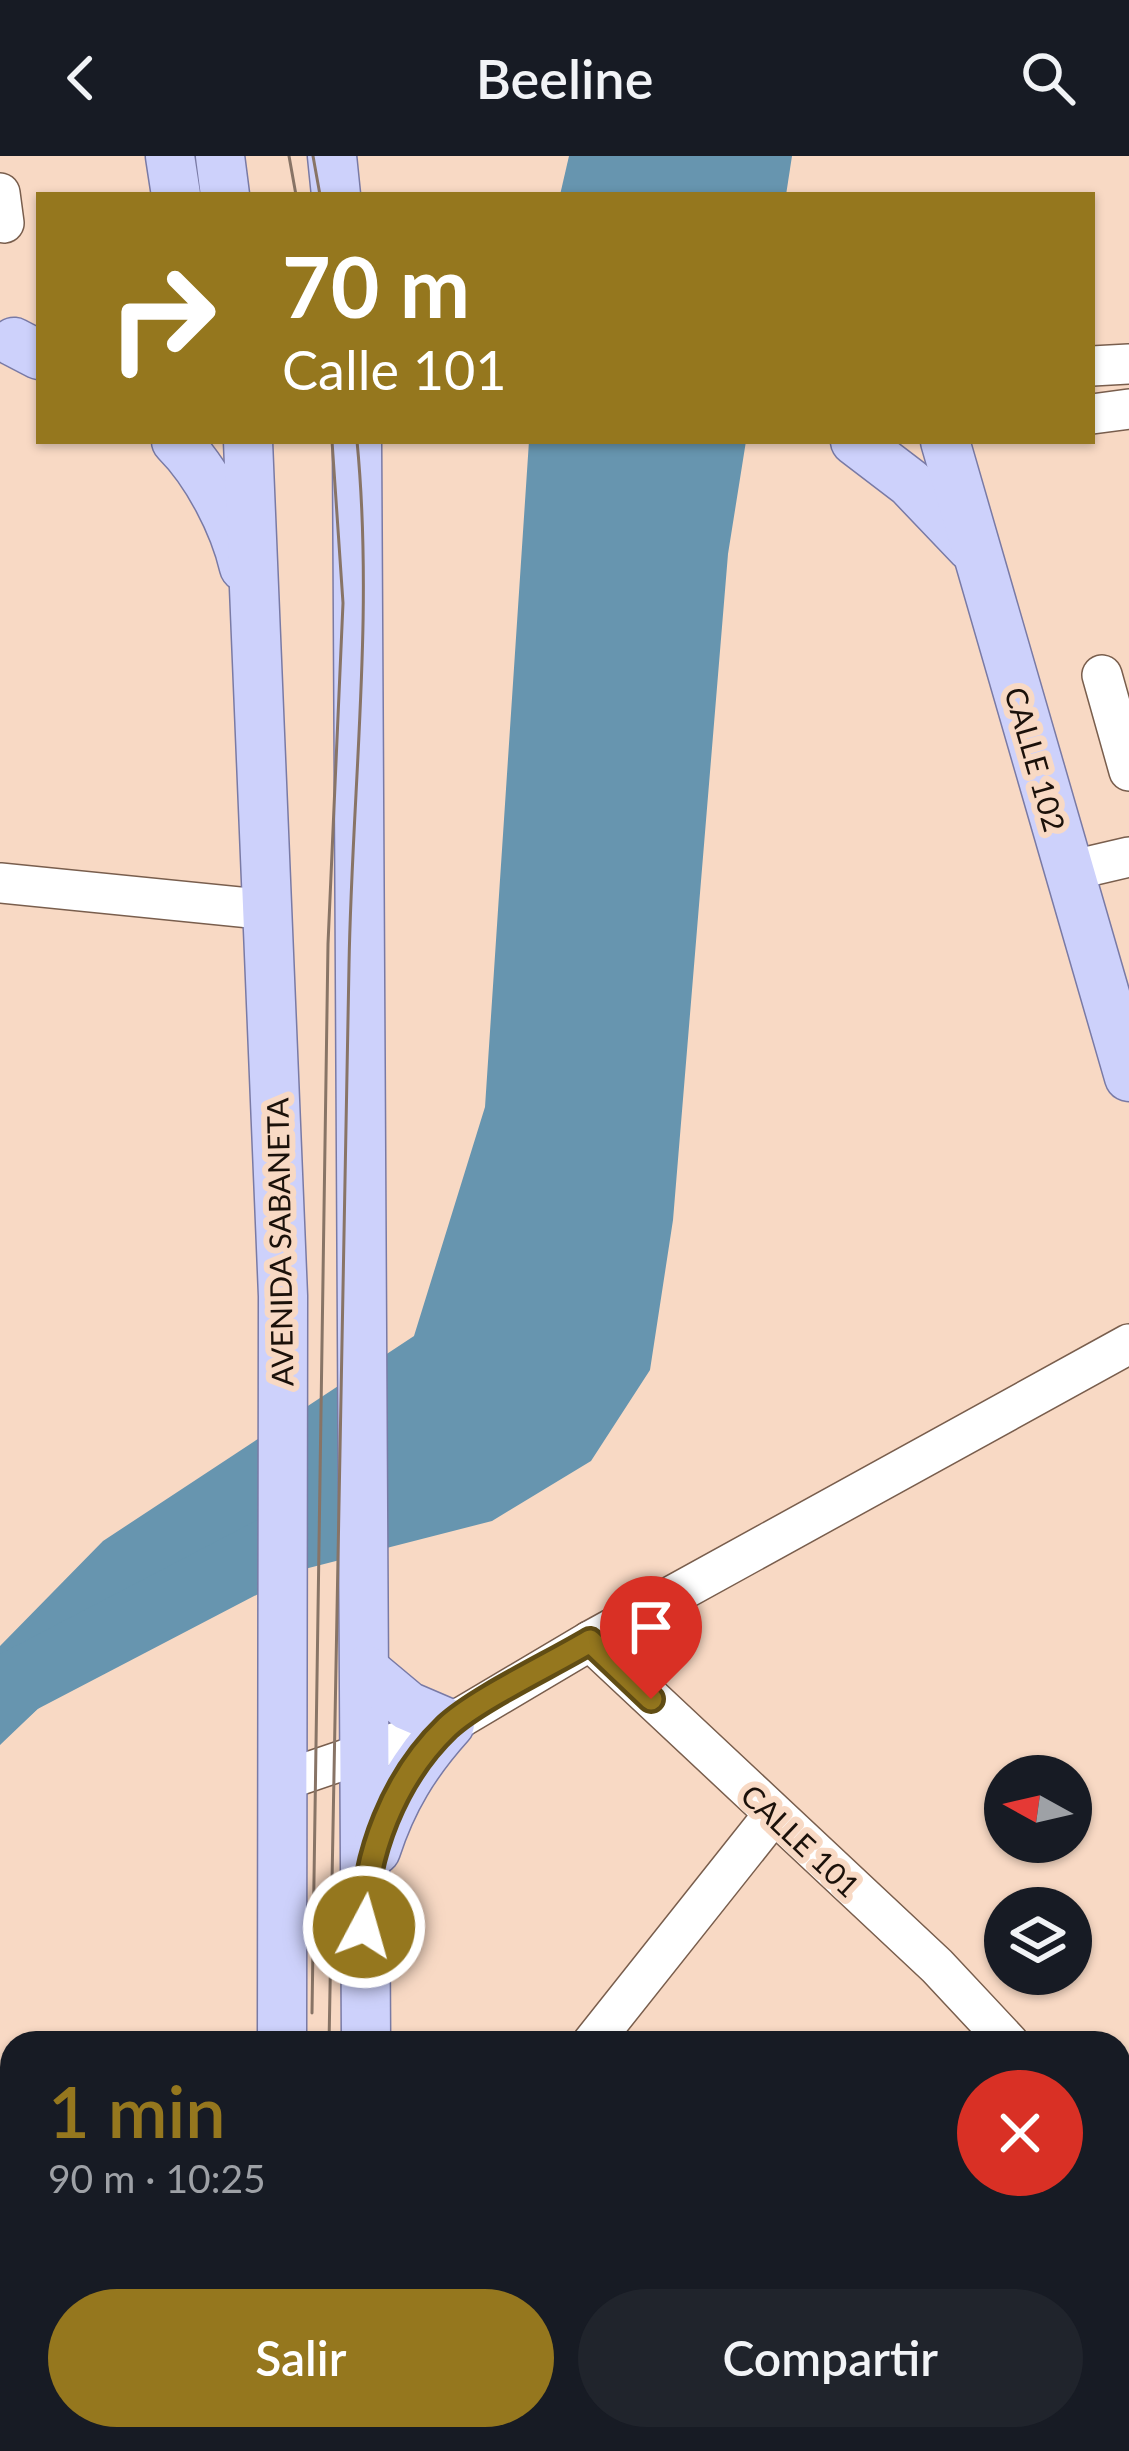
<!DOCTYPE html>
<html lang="es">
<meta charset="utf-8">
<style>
body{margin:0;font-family:Lato,sans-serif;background:#20242c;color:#f1f3f6;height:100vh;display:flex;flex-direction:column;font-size:45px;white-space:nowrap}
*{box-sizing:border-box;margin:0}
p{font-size:39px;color:#9ea1a6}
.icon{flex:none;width:66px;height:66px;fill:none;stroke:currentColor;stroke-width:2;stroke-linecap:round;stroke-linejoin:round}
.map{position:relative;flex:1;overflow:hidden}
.panel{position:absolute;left:0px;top:1875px;width:1131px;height:420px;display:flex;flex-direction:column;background:#171b24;border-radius:36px 36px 0 0;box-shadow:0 3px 9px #0004}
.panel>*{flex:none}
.top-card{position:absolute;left:36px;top:36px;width:1059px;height:252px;border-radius:0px;box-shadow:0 3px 9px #0004;background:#95771e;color:#fff;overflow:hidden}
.needle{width:78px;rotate:278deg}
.tools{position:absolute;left:984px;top:1599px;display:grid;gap:24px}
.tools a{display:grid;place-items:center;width:108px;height:108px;border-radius:50%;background:#171b24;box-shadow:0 3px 9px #0004;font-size:60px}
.pin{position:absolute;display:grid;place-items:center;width:102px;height:102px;color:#fff;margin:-123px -51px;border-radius:50% 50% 50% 0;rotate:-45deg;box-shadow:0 0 12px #0007}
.pin .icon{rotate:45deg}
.me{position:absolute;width:132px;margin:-66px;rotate:6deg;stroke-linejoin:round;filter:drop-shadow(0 0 9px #0008)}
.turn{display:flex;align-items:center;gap:42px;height:252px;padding:0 48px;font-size:54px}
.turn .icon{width:156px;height:156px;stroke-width:2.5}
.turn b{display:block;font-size:84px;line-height:102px}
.round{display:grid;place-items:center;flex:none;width:126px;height:126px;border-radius:63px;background:#20242c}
.summary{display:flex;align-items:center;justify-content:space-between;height:204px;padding:0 48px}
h1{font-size:72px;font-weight:600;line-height:90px;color:#95771e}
.cta{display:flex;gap:24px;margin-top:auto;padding:24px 48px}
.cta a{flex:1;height:138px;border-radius:72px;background:#95771e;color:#fff;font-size:48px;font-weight:600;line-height:138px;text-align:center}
.cta a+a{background:#20242c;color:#f1f3f6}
header{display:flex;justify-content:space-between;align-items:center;height:156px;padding:0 48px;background:#171b24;font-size:54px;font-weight:600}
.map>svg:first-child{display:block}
.water{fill:#6795af}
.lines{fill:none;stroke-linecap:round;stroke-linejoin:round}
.river{stroke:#6795af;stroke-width:66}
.minor-casing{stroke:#795e4d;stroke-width:42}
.major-casing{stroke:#797aa5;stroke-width:51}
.minor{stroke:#fff;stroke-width:39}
.major{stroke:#cdd1fb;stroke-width:48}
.tram{stroke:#887466;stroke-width:3}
.route-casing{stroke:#614d14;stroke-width:30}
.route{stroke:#95771e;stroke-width:21}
.labels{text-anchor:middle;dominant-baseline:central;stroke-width:12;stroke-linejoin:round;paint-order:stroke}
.street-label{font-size:30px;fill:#1b110a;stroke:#f8d9c4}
</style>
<header><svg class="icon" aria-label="back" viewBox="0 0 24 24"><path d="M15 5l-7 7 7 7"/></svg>Beeline<svg class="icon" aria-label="search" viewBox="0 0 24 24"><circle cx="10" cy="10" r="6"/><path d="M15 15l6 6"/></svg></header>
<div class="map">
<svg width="1129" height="2295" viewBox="0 0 1129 2295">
<rect width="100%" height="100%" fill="#f8d9c4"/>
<g class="water">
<polygon points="569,0 792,0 786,39 560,39"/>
<polygon points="529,285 746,285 728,398 673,1064 650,1214 591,1305 492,1365 238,1430 157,1439 0,1589 0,1490 103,1385 414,1180 485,951"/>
</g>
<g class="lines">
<polyline class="river" points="0,1542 18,1526 273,1393"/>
<g class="minor-casing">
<g id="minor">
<polyline points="0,37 4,67"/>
<polyline points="1092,210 1129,208"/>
<polyline points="1092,258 1129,253"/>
<polyline points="1102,519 1129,615"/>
<polyline points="1069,715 1129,701"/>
<polyline points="0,727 269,754"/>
<polyline points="590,1485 937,1810 1009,1887"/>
<polyline points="285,1624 450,1568 590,1485 1129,1188"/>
<polyline points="592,1887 773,1659"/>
<polyline points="1119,2005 1129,2016"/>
<polyline points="0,2035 12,2034"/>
<polyline points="471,2283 485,2295"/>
<polyline points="384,2295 403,2283"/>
</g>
</g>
<g class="major-casing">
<g id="major">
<polyline points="170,0 176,39"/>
<polyline points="220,0 225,39"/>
<polyline points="332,0 336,39"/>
<polyline points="14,186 39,199"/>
<path d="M176,285c31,31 58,83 68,126"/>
<polyline points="248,285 283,1140 282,1887"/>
<polyline points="357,285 366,1887"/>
<polyline points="855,285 910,327 971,391"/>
<polyline points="945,285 1129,921"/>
<path d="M365,1514l43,36 42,18c-35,39 -58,76 -74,126"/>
<polyline points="285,2283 285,2295"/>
<polyline points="369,2295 369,2283"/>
</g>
</g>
<use href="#minor" class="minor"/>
<use href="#major" class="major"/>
<g class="tram">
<polyline points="289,0 296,39"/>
<polyline points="313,0 320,39"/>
<polyline points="312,1857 328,788 343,447 332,285"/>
<path d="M329,1887c7,-359 13,-718 20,-1078 3,-175 25,-348 8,-524"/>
<polyline points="320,2295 321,2283"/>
</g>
</g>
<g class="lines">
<g class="route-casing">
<path id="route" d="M364,1771c0,-72 30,-149 83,-200 30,-28 105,-63 143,-86l61,58"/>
</g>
<use href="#route" class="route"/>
</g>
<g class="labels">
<g class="street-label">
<text transform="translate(1036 603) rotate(74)">CALLE 102</text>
<text transform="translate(279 1086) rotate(-91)">AVENIDA SABANETA</text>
<text transform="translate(801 1684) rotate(43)">CALLE 101</text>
</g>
</g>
</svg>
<div class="tools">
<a><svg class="needle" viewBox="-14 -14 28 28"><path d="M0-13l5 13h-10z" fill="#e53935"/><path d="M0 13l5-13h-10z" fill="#9ea1a6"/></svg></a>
<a><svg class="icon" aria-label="layers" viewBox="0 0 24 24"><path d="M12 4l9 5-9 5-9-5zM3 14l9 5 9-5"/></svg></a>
</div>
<div class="pin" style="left:651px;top:1543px;background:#d93025"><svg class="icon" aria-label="arrive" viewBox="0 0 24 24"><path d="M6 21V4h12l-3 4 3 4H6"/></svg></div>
<svg class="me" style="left:364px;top:1771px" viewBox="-20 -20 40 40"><circle r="17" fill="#95771e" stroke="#fff" stroke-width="3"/><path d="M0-11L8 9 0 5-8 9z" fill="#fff"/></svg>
<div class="top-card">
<div class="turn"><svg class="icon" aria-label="right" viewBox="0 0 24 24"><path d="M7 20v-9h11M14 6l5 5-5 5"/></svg><div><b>70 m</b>Calle 101</div></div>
</div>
<section class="panel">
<div class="summary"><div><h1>1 min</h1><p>90 m · 10:25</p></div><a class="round" style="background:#d93025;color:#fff"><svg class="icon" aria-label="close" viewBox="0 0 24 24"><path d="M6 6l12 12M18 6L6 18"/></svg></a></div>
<div class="cta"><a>Salir</a><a>Compartir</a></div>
</section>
</div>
